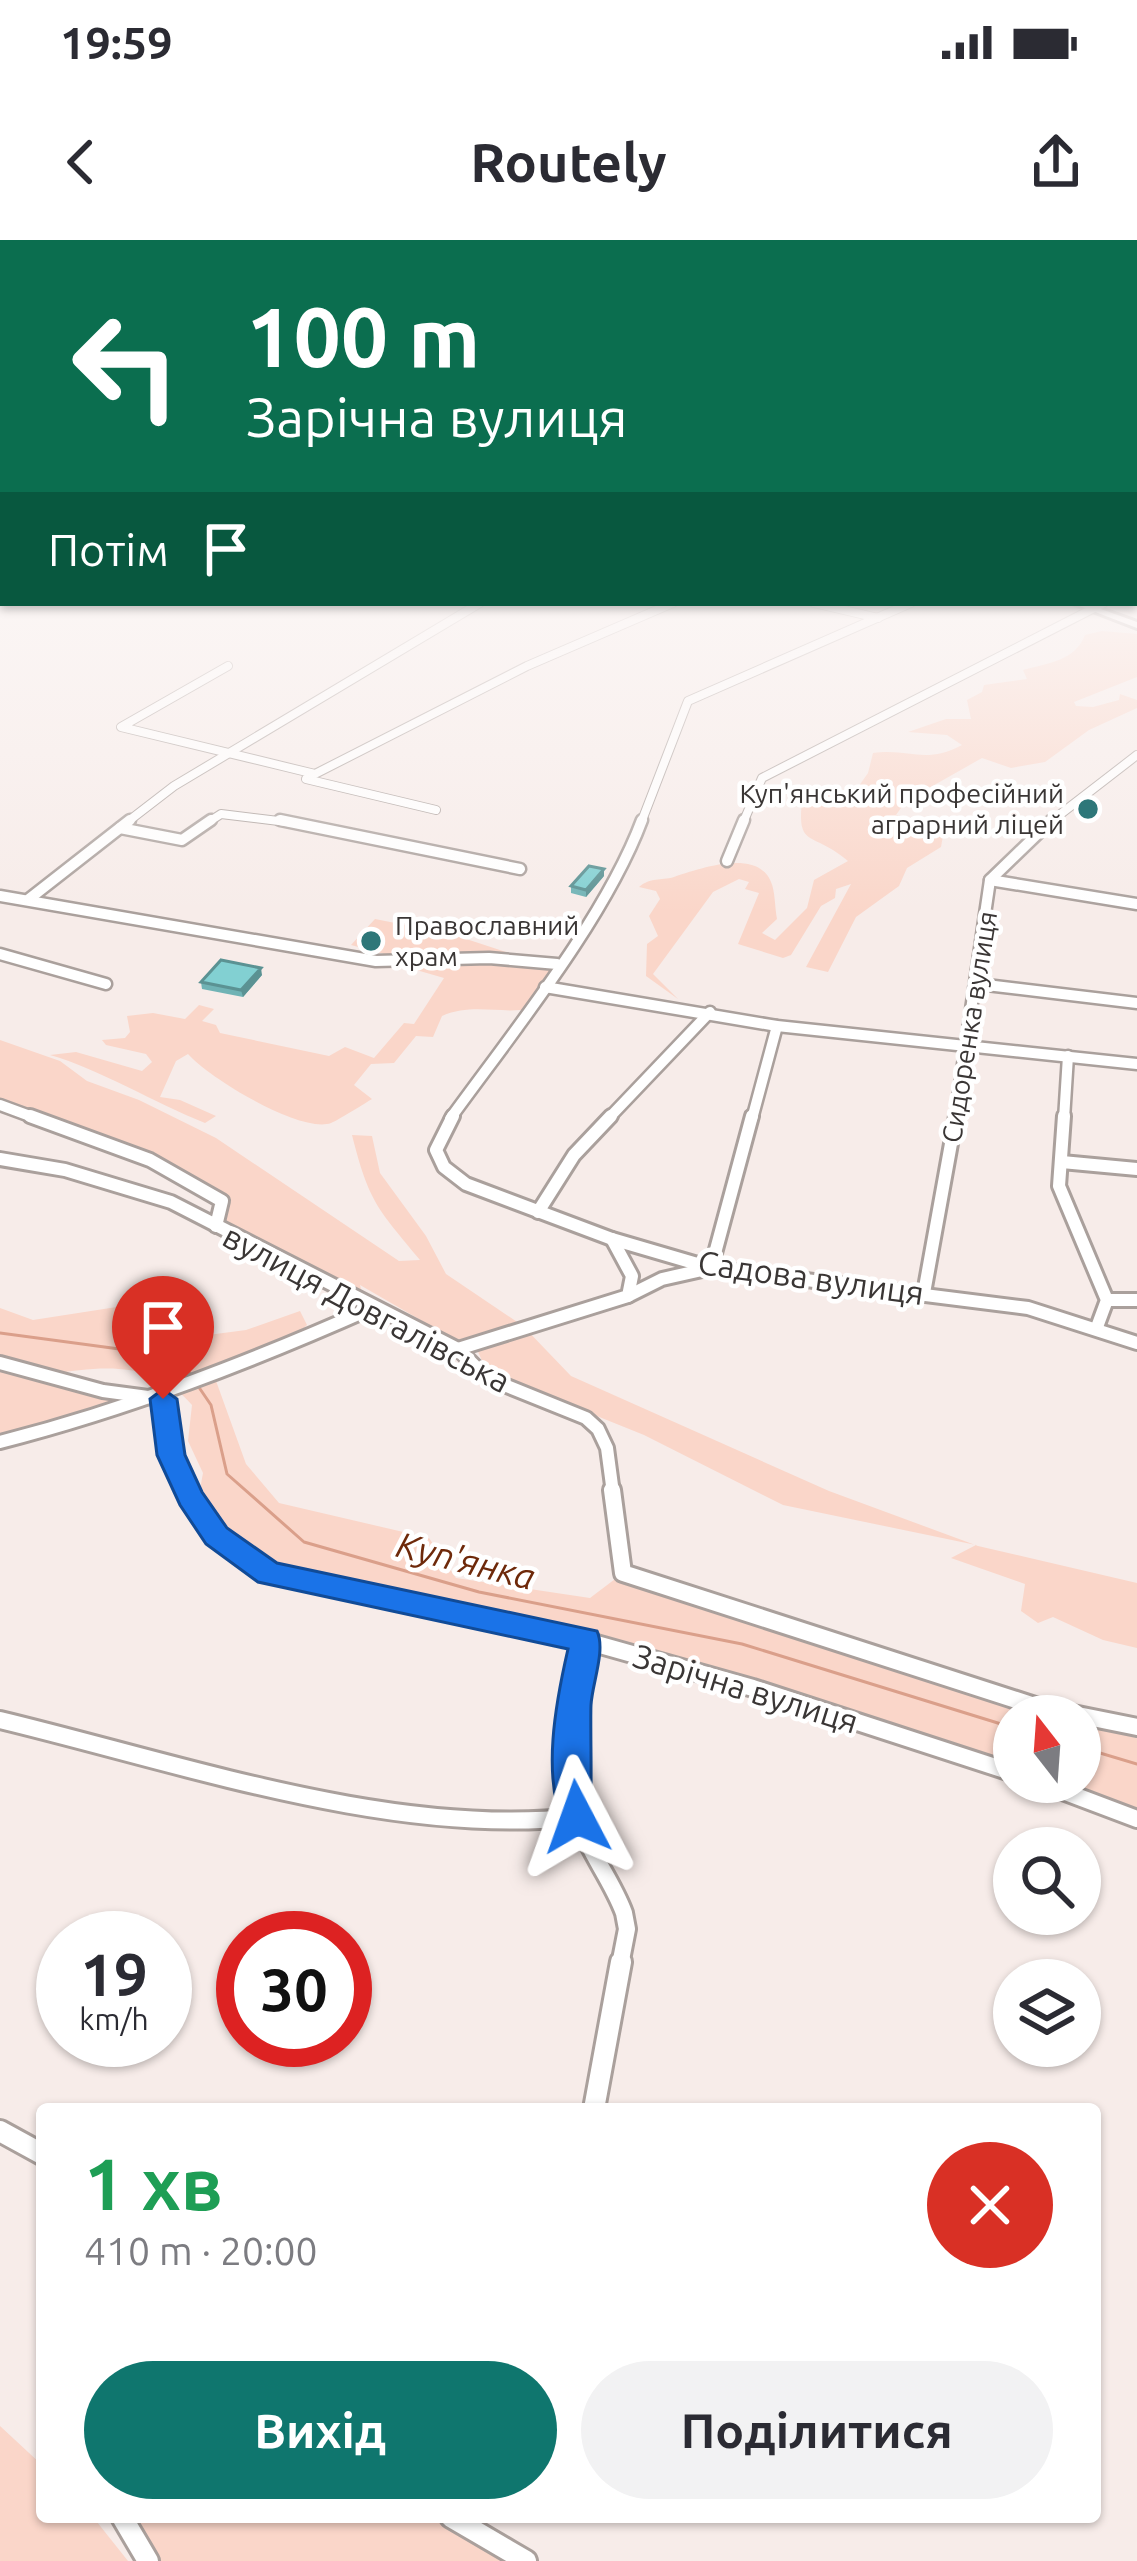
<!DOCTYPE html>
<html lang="uk">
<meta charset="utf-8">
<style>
body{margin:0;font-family:Ubuntu,sans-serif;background:#f2f2f3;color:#2b2b33;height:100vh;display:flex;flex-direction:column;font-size:45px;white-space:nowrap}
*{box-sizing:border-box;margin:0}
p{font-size:39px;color:#7c7c81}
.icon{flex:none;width:66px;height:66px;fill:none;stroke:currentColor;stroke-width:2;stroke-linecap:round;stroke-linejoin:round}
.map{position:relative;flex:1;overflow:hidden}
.sheet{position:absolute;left:36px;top:1863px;width:1065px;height:420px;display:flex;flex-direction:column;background:#fff;border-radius:12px;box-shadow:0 3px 9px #0004}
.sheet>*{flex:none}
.banner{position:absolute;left:0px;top:0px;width:1137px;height:366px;box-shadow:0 3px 9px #0004;background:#0b6e4f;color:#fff;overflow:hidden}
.needle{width:78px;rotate:343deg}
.fabs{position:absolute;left:993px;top:1455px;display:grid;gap:24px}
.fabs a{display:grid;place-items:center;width:108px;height:108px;border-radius:50%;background:#fff;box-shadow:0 3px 9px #0004;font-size:60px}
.speed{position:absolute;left:36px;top:1671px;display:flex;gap:24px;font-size:60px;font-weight:700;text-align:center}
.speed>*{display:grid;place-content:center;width:156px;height:156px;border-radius:50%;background:#fff;box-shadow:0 3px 9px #0004;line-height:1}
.speed small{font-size:30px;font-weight:400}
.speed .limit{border:18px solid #d22;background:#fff;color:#111}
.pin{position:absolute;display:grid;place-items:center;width:102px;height:102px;color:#fff;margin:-123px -51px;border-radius:50% 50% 50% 0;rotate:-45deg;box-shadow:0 0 12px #0007}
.pin .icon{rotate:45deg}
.me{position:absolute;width:132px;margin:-66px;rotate:356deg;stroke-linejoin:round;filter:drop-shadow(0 0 9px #0008)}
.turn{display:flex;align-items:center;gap:42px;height:252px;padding:0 48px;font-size:54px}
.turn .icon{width:156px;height:156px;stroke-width:2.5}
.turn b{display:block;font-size:84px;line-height:102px}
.then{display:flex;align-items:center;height:114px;padding:0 48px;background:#0003;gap:24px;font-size:45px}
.round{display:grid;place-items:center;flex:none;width:126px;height:126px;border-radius:63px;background:#f2f2f3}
.overview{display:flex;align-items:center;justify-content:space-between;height:204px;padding:0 48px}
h1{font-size:72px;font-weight:600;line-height:90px;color:#1e9e55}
.action{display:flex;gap:24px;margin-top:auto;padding:24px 48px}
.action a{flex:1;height:138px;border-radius:72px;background:#0f766e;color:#fff;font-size:48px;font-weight:600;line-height:138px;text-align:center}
.action a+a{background:#f2f2f3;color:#2b2b33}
.status{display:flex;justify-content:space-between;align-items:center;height:84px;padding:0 60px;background:#fff;direction:ltr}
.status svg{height:33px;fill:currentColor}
header{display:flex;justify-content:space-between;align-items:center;height:156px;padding:0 48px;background:#fff;font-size:54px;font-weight:600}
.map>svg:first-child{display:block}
.green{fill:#fad6c9}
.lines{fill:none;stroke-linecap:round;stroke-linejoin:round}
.stream{stroke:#da9f8a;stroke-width:3}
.minor-far4-casing{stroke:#aaa09c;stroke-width:10}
.minor-far3-casing{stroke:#aaa09c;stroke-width:15}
.minor-far2-casing{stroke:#aaa09c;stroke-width:18}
.minor-far1-casing{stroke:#aaa09c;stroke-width:22}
.minor-casing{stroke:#aaa09c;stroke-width:26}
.major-casing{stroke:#aaa09c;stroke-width:6}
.minor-far4{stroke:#fff;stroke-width:8}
.minor-far3{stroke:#fff;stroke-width:10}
.minor-far2{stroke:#fff;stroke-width:12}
.minor-far1{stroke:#fff;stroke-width:16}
.minor{stroke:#fff;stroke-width:20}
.major{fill:#fff;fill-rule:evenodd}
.wall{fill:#70b3b5}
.shaded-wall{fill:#5b9293}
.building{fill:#82d0d2;stroke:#5b9293;stroke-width:3}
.route{fill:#1a73e8;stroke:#114b97;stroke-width:3}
.poi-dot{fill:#2e7779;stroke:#fff;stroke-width:4.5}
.labels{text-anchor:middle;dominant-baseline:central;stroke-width:9;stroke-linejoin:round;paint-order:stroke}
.far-poi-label{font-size:27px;fill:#3a3635;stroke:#fff;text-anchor:end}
.far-street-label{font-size:27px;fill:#3a3635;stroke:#fff}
.street-label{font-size:33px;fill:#3a3635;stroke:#fff}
.water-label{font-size:36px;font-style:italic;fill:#6e290a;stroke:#fff}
</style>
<div class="status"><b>19:59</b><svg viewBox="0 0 49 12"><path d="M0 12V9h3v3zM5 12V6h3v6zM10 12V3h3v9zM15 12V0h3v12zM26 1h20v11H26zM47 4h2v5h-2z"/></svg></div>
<header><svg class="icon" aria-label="back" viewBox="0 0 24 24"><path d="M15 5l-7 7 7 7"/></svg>Routely<svg class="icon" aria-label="share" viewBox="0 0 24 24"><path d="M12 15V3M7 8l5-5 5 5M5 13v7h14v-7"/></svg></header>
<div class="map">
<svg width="1137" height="2321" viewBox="0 0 1137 2321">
<rect width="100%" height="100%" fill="#f7ece9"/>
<g class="green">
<path d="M1102,391l35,3v43l-63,25 2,4 17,1 26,-7 1,-6 17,6v8l-48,22 -44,32 -34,6 -29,-10 -76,43 -10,14 47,21 -2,11 -34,21 -8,18 -43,31 -28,55 -22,-5 45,-83 -15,5 -1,9 -14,8 -30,49 -8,3 -45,-14 21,-51 -14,-4 4,-7 -10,-3 -26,13 -60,82 25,25 -32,-23 1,-32 11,-8 -9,-20 11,-17 -4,-8 -17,-4c12,-10 21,-6 35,-10 22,-7 83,-30 97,5 4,8 4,27 6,37l-15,14 13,7 32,-32 7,-28 34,-19c-37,-32 -53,-10 -45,-67l53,-4 12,-17 5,-20c38,-5 51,12 89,-8l-15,-10 -39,-3 38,-13h25l-4,-19 15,-8 2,-7 43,-6 -4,-9c25,-7 52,-9 62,-35z"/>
<polygon points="375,679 451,694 509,713 392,716 351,705"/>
<path d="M326,716c77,8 154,1 231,8l-27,45c-31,5 -58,-6 -88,7l-9,21 -17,-1 -22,27 -23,1 -17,21 18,14c-5,3 -37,23 -41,24 -30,11 -122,-45 -143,-69l-12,7 -16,36 20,3 36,16 -11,7c-50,-20 -106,-54 -155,-68l26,-3 66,19 10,-9 -6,-8 -40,-9 -4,-5 23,-2 5,-6 -3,-16 26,-3 32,6 14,-14 15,4 -12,12 14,4 4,8 109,23 16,-9 29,11 30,-35 10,1 30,-46 -38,-11z"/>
<path d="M0,800l60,21 27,20 52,19 77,38 183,123 21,-1c-42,-51 -51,-57 -68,-125l20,1 8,37 46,63 20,38 77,52 48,50 258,115 149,55 159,37v65l-34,-8 -50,-23 -15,6 -17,-12 4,-27 -74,-26 25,-13 -193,-40 -139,-70 -144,-58 -16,-12 -10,-22 -24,-6 -90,-52 1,4 -22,-3 -118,-60 5,-16 -84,-56 -142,-55z"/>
<path d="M136,1064l72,31 38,-5 54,-19 7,14 -17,16 -79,26 35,97 33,39 150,35 27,40 134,20 33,-25 423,143h-32v58l-161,-54 -568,-152 -51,-32 -36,-36 5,-27 -15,-32 4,-36c-38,-45 -88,-39 -142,-31l108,22 -158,46v-134l33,12z"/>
<polygon points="1080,1484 1137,1498 1137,1579 1037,1542 1080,1542"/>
<polygon points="0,2186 42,2225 42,2277 93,2277 128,2321 0,2321"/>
<polygon points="132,2277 451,2277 528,2321 147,2321"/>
</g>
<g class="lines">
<g class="stream">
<polyline points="0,1093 179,1117 191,1135"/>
<polyline points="196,1143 211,1165 227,1234 304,1302 479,1352 742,1404 1014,1488"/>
<polyline points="1080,1507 1137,1524"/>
</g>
<g class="minor-far4-casing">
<g id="minor-far4">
<polyline points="814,363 878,378"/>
<polyline points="228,426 121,487 315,534 527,426 673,363"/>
<polyline points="306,539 436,570"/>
<polyline points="126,583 174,546 480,363"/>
<polyline points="207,583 221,574 295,583"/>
<polyline points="641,583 688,461 911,363"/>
<polyline points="743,583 762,538 1104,363"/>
<polyline points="1049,583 1137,515"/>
</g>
</g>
<g class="minor-far3-casing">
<g id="minor-far3">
<polyline points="280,580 520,629"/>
<polyline points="120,588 182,600 211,580"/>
<polyline points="727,621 744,580"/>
<polyline points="990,640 1137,664"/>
<polyline points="0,656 376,721 489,718 557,724"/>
<polyline points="29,659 130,580"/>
<polyline points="0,714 106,744"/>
<polyline points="978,744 1137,763"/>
<polyline points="545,747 777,786 1137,824"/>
<polyline points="0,865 38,879"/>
<path d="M450,879c63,-87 155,-200 192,-299"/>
<polyline points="608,879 710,772"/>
<polyline points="752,879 777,786"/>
<polyline points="955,879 990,640 1052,580"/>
<polyline points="1064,879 1068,816"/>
</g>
</g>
<g class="minor-far2-casing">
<g id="minor-far2">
<polyline points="30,876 150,920 222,961 216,986"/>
<polyline points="453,876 436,910 444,927 466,944 612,999 711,1028 1028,1068 1137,1103"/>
<polyline points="1064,876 1059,946 1107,1060 1097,1087"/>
<polyline points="0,919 65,930 171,962 458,1109 487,1138 586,1178 598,1189 607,1208 613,1253"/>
<polyline points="1062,922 1137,929"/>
<polyline points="538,972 574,915 611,876"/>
<polyline points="924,1053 956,876"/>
<polyline points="628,1056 662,1039 711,1028 752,876"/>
<polyline points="1107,1060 1137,1060"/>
<polyline points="458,1109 628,1056 632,1036 612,999"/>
<polyline points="0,1123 103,1151 163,1159 171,1215 189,1253"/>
<path d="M0,1202c129,-33 250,-80 372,-134"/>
</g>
</g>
<g class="minor-far1-casing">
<g id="minor-far1">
<polyline points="188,1250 217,1296 268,1333 586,1401 753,1448 1014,1533"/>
<polyline points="612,1250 623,1333 1038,1467 1137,1487"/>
<path d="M586,1401c-14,54 -27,124 -8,179 11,33 34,60 46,93l3,16 -7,36"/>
<path d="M0,1480c179,43 394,118 577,97"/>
<polyline points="1039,1542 1137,1579"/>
</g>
</g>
<g class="minor-casing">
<g id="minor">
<polyline points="594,1869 621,1722"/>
<polyline points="0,1891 42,1914"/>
<polyline points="122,2277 148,2321"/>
<polyline points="451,2277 526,2321"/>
</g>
</g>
<g class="major-casing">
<polygon id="major" points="1072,363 1084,363 1137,382 1137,388"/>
</g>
<use href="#minor-far4" class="minor-far4"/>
<use href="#minor-far3" class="minor-far3"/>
<use href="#minor-far2" class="minor-far2"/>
<use href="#minor-far1" class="minor-far1"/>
<use href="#minor" class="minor"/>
<use href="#major" class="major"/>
</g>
<g class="wall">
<polygon points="604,636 586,657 571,653 571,646"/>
<polygon points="262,735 243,757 202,749 201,742"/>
</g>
<g class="shaded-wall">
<polygon points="604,629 604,636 586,657 586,650"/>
<polygon points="261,728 262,735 243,757 241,750"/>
</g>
<g class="building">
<polygon points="589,626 604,629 586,650 571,646"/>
<polygon points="221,720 261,728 241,750 201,742"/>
</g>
<linearGradient id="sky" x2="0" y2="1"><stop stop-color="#a2acc2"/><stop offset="0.52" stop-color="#fbf6f5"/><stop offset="1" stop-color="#fbf6f5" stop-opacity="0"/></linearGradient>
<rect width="1137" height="673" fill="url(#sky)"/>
<path class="route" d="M163,1149l14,10 8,56 17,37 25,36 50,35 320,68c9,19 -5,53 -6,74 -1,22 2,113 -2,123l-12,4 -12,-4c-24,-50 -9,-127 3,-179l-310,-67 -52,-38 -26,-39 -23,-50 -7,-56z"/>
<g class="poi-dot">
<circle cx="1088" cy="569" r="12"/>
<circle cx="371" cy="701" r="12"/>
</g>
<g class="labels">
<g class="far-poi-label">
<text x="1064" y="553">Куп'янський професійний<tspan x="1064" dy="31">аграрний ліцей</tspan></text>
<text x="395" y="685" text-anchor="start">Православний<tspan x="395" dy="31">храм</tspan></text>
</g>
<g class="far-street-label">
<text transform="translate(969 787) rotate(-81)">Сидоренка вулиця</text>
</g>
<g class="street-label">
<text transform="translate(811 1037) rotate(8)">Садова вулиця</text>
<text transform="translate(367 1068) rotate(28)">вулиця Довгалівська</text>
<text transform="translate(746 1448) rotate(17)">Зарічна вулиця</text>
</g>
<g class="water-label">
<text transform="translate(466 1320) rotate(14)">Куп'янка</text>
</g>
</g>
</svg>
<div class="fabs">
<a><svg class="needle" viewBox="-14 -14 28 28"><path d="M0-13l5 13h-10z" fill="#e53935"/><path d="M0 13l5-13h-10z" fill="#7c7c81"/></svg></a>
<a><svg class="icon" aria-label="search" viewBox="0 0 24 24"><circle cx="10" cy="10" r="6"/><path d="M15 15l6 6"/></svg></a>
<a><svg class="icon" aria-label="layers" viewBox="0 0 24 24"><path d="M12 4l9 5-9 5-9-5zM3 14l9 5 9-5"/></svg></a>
</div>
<div class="speed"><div>19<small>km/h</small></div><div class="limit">30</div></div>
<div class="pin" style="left:163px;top:1159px;background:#d93025"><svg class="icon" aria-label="arrive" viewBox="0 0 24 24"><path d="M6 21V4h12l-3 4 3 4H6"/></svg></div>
<svg class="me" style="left:577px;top:1577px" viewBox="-20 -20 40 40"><path d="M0-17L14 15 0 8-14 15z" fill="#1a73e8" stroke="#fff" stroke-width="4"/></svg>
<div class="banner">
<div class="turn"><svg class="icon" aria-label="left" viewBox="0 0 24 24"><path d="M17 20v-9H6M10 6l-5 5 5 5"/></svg><div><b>100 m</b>Зарічна вулиця</div></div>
<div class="then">Потім<svg class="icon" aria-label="arrive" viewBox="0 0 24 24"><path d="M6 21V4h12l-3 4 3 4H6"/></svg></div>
</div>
<section class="sheet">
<div class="overview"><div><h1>1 хв</h1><p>410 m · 20:00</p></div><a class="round" style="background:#d93025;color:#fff"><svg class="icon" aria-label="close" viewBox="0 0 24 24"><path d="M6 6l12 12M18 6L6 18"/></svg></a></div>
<div class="action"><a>Вихід</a><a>Поділитися</a></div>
</section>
</div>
